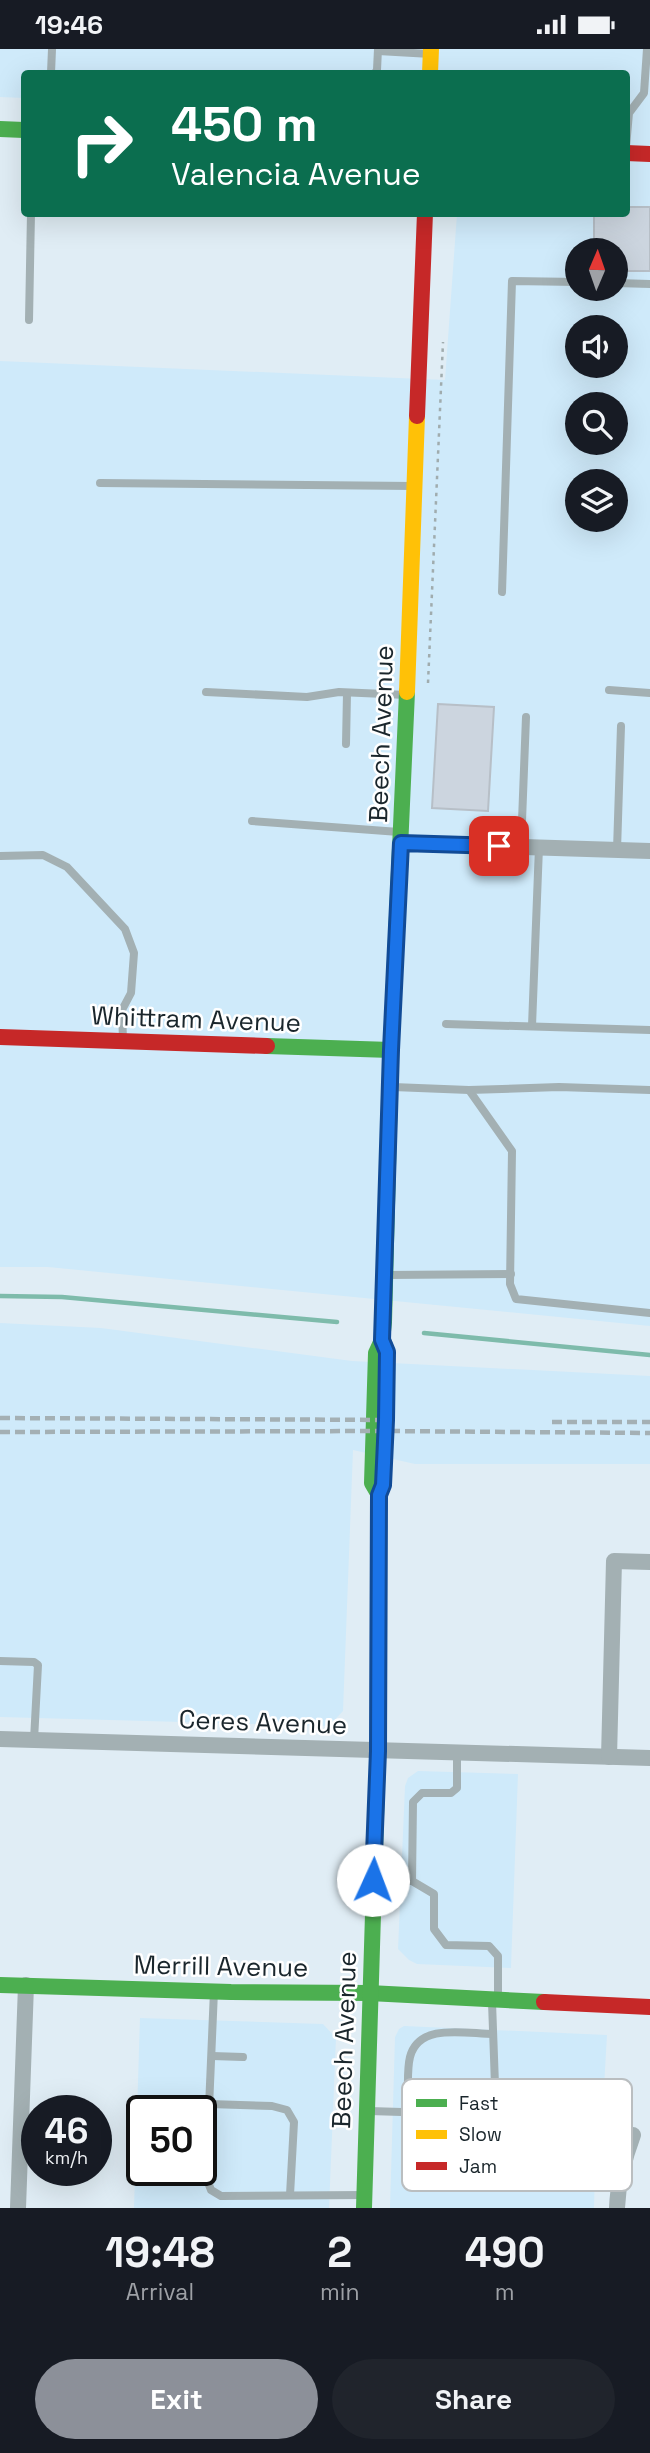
<!DOCTYPE html>
<style>
body{margin:0;font-family:"Space Grotesk",sans-serif;background:#20242c;color:#f1f3f6;height:100vh;display:flex;flex-direction:column;font-size:26px;white-space:nowrap}
*{box-sizing:border-box;margin:0}
p{font-size:23px;color:#9ea1a6}
.icon{flex:none;width:38px;height:38px;fill:none;stroke:currentColor;stroke-width:2;stroke-linecap:round;stroke-linejoin:round}
.map{position:relative;height:2159px;overflow:hidden}
.sheet{display:flex;flex-direction:column;background:#171b24;flex:1}
.sheet>*{flex:none}
.banner{position:absolute;left:21px;top:21px;width:609px;height:147px;border-radius:7px;box-shadow:0 7px 28px #0002;background:#0b6e4f;color:#fff;overflow:hidden}
.needle{width:46px;rotate:2deg}
.buttons{position:absolute;left:565px;top:189px;display:grid;gap:14px}
.buttons a{display:grid;place-items:center;width:63px;height:63px;border-radius:50%;background:#171b24;box-shadow:0 7px 28px #0002;font-size:35px}
.speed{position:absolute;left:21px;top:2046px;display:flex;gap:14px;font-size:35px;font-weight:700;text-align:center}
.speed>*{display:grid;place-content:center;width:91px;height:91px;border-radius:50%;background:#171b24;box-shadow:0 7px 28px #0002;line-height:1}
.speed small{font-size:18px;font-weight:400}
.speed .limit{border:4px solid #111;border-radius:10px;background:#fff;color:#111}
.pin{position:absolute;display:grid;place-items:center;width:60px;height:60px;color:#fff;margin:-30px;border-radius:14px;box-shadow:0 4px 10px #0006}
.me{position:absolute;width:77px;margin:-38px;rotate:2deg;stroke-linejoin:round;filter:drop-shadow(0 0 5px #0008)}
.turn{display:flex;align-items:center;gap:24px;height:147px;padding:0 35px;font-size:32px}
.turn .icon{width:91px;height:91px;stroke-width:2.5}
.turn b{display:block;font-size:49px;line-height:60px}
.eta{display:flex;justify-content:space-evenly;align-items:center;height:119px;text-align:center}
.eta b{font-size:42px;font-weight:700;line-height:49px}
.action{display:flex;gap:14px;margin-top:auto;padding:14px 35px}
.action a{flex:1;height:80px;border-radius:42px;background:#8c9099;color:#fff;font-size:28px;font-weight:700;line-height:80px;text-align:center}
.action a+a{background:#20242c;color:#f1f3f6}
.status{display:flex;justify-content:space-between;align-items:center;height:49px;padding:0 35px;background:#171b24;direction:ltr}
.status svg{height:19px;fill:currentColor}
.map>svg:first-child{display:block}
.built{fill:#cfeafa;fill-rule:evenodd}
.lines{fill:none;stroke-linecap:round;stroke-linejoin:round}
.stream{stroke:#7ebbab;stroke-width:4.5}
.building{fill:#ccd5df;stroke:#b7bfc7;stroke-width:2}
.path{stroke:#a0acae;stroke-width:2.5;stroke-dasharray:3.5 5;stroke-linecap:butt}
.lane{stroke:#a3b0b3;stroke-width:8}
.street{stroke:#a3b0b3;stroke-width:16}
.fast{stroke:#4caf50;stroke-width:16}
.slow{stroke:#ffc107;stroke-width:16}
.jam{stroke:#c62828;stroke-width:16}
.rail{stroke:#a4b0b4;stroke-width:4.5;stroke-dasharray:10 5;stroke-linecap:butt}
.route-casing{stroke:#114b97;stroke-width:18}
.route{stroke:#1a73e8;stroke-width:12}
.labels{text-anchor:middle;dominant-baseline:central;stroke-width:5;stroke-linejoin:round;paint-order:stroke}
.street-label{font-size:26px;fill:#1a262c;stroke:#fff}
.key{fill:#fff;stroke:#babec0;stroke-width:2}
.key-label{font-size:19px;fill:#1a262c}
</style>
<div class="status"><b>19:46</b><svg viewBox="0 0 49 12"><path d="M0 12V9h3v3zM5 12V6h3v6zM10 12V3h3v9zM15 12V0h3v12zM26 1h20v11H26zM47 4h2v5h-2z"/></svg></div>
<div class="map">
<svg width="650" height="2159" viewBox="0 0 650 2159">
<rect width="100%" height="100%" fill="#e0edf5"/>
<g class="built">
<path d="M0,0h650v1277l-602,-59h-48v-906l445,19 12,-166 169,-1v-140h-602v25l-24,-1zM578,201h38v39h-38zM578,278h38v39h-38zM578,355h38v39h-38zM578,432h38v39h-38z"/>
<polygon points="0,1274 101,1279 352,1312 650,1327 650,1415 415,1415 353,1401 343,1662 329,1677 0,1668"/>
<polygon points="418,1722 518,1725 511,1919 417,1915 409,1911 398,1900 405,1737 408,1729"/>
<path d="M140,1969l183,6 13,14 -7,170h-195zM142,2062h59v59h-59z"/>
<polygon points="404,1977 607,1986 602,2073 596,2079 594,2159 390,2159 395,1988 399,1980"/>
</g>
<g class="lines">
<g class="stream">
<polyline points="0,1247 62,1248 337,1273"/>
<polyline points="424,1284 650,1306"/>
</g>
</g>
<g class="building">
<polygon points="626,158 650,158 650,222 616,222 616,201 594,201 594,164 626,164"/>
<polygon points="438,655 494,658 488,762 432,759"/>
</g>
<g class="lines">
<polyline class="path" points="428,634 443,293"/>
<g class="lane">
<polyline points="378,2 431,5"/>
<polyline points="51,24 52,0"/>
<polyline points="375,24 377,21 378,0"/>
<polyline points="626,98 629,64 644,44 647,0"/>
<polyline points="616,234 650,235"/>
<polyline points="29,271 31,164"/>
<polyline points="100,434 413,437"/>
<polyline points="502,543 512,232 578,233"/>
<polyline points="609,641 650,644"/>
<polyline points="206,643 307,648 339,643 407,646"/>
<polyline points="346,695 347,644"/>
<polyline points="252,772 399,783"/>
<polyline points="521,798 526,668"/>
<polyline points="617,801 621,677"/>
<polyline points="0,807 43,806 67,818 125,880 134,904 131,944 122,961 123,991"/>
<polyline points="446,975 650,981"/>
<polyline points="532,977 539,798"/>
<polyline points="393,1038 469,1041 512,1102 510,1235 516,1250 650,1264"/>
<polyline points="469,1041 559,1038 650,1041"/>
<polyline points="388,1226 511,1225"/>
<polyline points="0,1612 34,1613 38,1616 34,1691"/>
<polyline points="375,1831 412,1832 434,1845 434,1880 446,1896 489,1897 498,1907 498,1948"/>
<polyline points="412,1832 413,1753 422,1744 451,1744 457,1739 457,1704"/>
<polyline points="214,1942 206,2128 211,2141 221,2147 364,2146"/>
<polyline points="212,2007 243,2008"/>
<polyline points="209,2055 272,2057 287,2061 294,2073 290,2146"/>
<polyline points="369,2062 467,2065 491,2053 495,2036 492,1953"/>
<path d="M408,2063c1,-17 -2,-39 2,-55 9,-35 57,-23 83,-23"/>
</g>
<g class="street">
<polyline points="401,794 650,802"/>
<polyline points="0,1690 650,1709"/>
<polyline points="609,1708 614,1512 650,1513"/>
<polyline points="18,2159 26,1936"/>
<path d="M617,2159c1,-26 7,-49 16,-73"/>
</g>
<g class="fast">
<polyline points="0,80 24,81"/>
<polyline points="267,997 391,1001"/>
<polyline points="379,1446 372,1434 376,1304 382,1291 384,1273 391,1001 407,643"/>
<polyline points="0,1936 231,1943 369,1944 544,1953"/>
<polyline points="364,2159 378,1702 379,1446 383,1436"/>
</g>
<g class="slow">
<polyline points="430,24 431,0"/>
<polyline points="407,643 417,367"/>
</g>
<g class="jam">
<polyline points="626,104 650,105"/>
<polyline points="417,367 425,164"/>
<polyline points="0,988 267,997"/>
<polyline points="544,1953 650,1958"/>
</g>
<g class="rail">
<polyline points="0,1369 391,1371"/>
<polyline points="552,1373 650,1373"/>
<polyline points="0,1383 385,1382 650,1384"/>
</g>
</g>
<g class="lines">
<g class="route-casing">
<polyline id="route" points="373,1831 378,1702 379,1446 383,1436 386,1371 387,1303 382,1291 391,1001 401,794 499,797"/>
</g>
<use href="#route" class="route"/>
</g>
<g class="labels">
<g class="street-label">
<text transform="translate(381 685) rotate(-88)">Beech Avenue</text>
<text transform="translate(196 970) rotate(2)">Whittram Avenue</text>
<text transform="translate(263 1673) rotate(2)">Ceres Avenue</text>
<text transform="translate(221 1917) rotate(1)">Merrill Avenue</text>
<text transform="translate(344 1991) rotate(-88)">Beech Avenue</text>
</g>
</g>
<rect x="402" y="2030" width="230" height="112" rx="10" class="key"/>
<rect x="416" y="2050" width="31" height="8" fill="#4caf50"/>
<rect x="416" y="2081" width="31" height="9" fill="#ffc107"/>
<rect x="416" y="2113" width="31" height="8" fill="#c62828"/>
<g class="key-label">
<text x="459" y="2061">Fast</text>
<text x="459" y="2092">Slow</text>
<text x="459" y="2124">Jam</text>
</g>
</svg>
<div class="buttons">
<a><svg class="needle" viewBox="-14 -14 28 28"><path d="M0-13l5 13h-10z" fill="#e53935"/><path d="M0 13l5-13h-10z" fill="#9ea1a6"/></svg></a>
<a><svg class="icon" aria-label="sound" viewBox="0 0 24 24"><path d="M4 9h4l5-4v14l-5-4H4zM17 9q2 3 0 6"/></svg></a>
<a><svg class="icon" aria-label="search" viewBox="0 0 24 24"><circle cx="10" cy="10" r="6"/><path d="M15 15l6 6"/></svg></a>
<a><svg class="icon" aria-label="layers" viewBox="0 0 24 24"><path d="M12 4l9 5-9 5-9-5zM3 14l9 5 9-5"/></svg></a>
</div>
<div class="speed"><div>46<small>km/h</small></div><div class="limit">50</div></div>
<div class="pin" style="left:499px;top:797px;background:#d93025"><svg class="icon" aria-label="arrive" viewBox="0 0 24 24"><path d="M6 21V4h12l-3 4 3 4H6"/></svg></div>
<svg class="me" style="left:373px;top:1831px" viewBox="-20 -20 40 40"><circle r="19" fill="#fff"/><path d="M0-13L10 11 0 6-10 11z" fill="#1a73e8"/></svg>
<div class="banner">
<div class="turn"><svg class="icon" aria-label="right" viewBox="0 0 24 24"><path d="M7 20v-9h11M14 6l5 5-5 5"/></svg><div><b>450 m</b>Valencia Avenue</div></div>
</div>
</div>
<section class="sheet">
<div class="eta">
<div><b>19:48</b><p>Arrival</p></div>
<div><b>2</b><p>min</p></div>
<div><b>490</b><p>m</p></div>
</div>
<div class="action"><a>Exit</a><a>Share</a></div>
</section>
